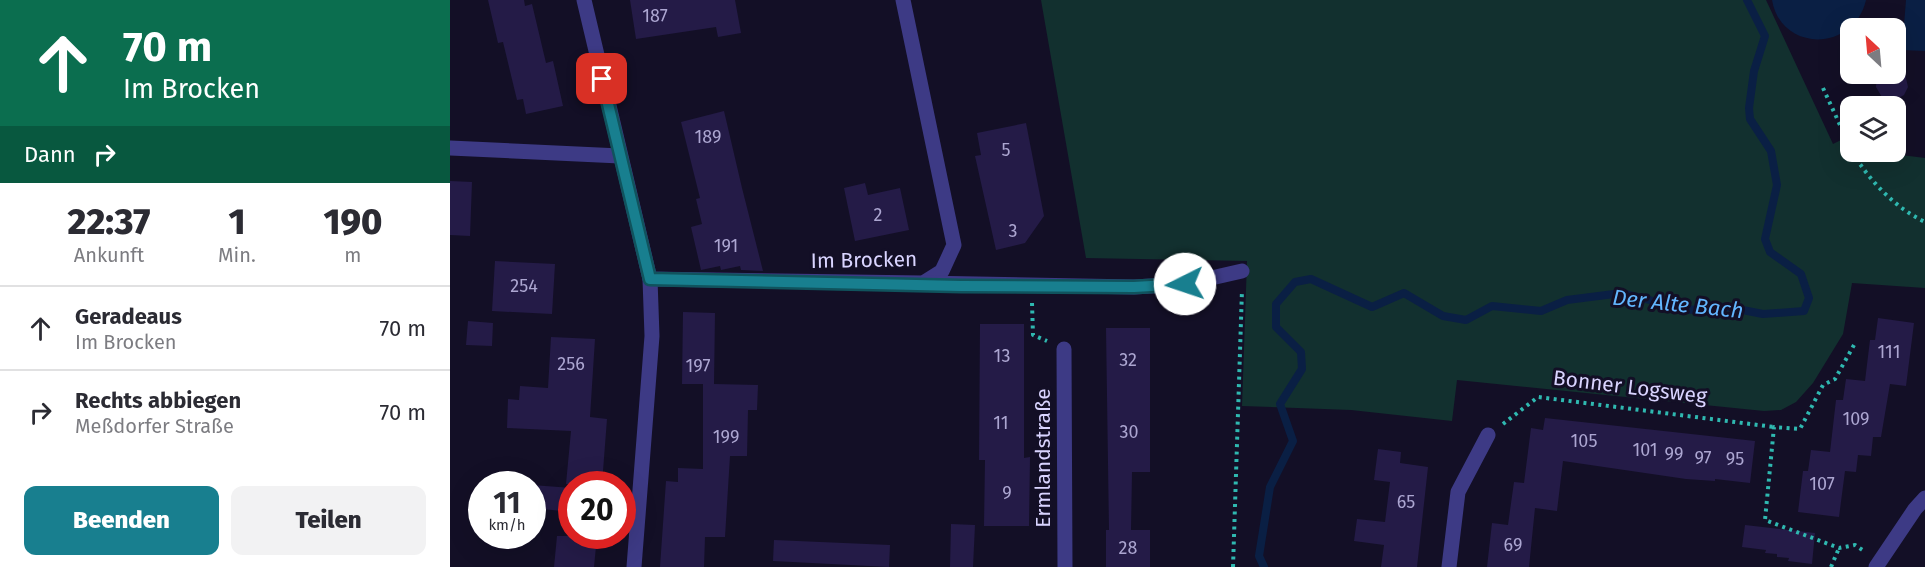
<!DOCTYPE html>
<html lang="de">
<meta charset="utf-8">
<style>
body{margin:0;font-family:"Fira Sans",sans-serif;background:#f2f2f3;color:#2b2b33;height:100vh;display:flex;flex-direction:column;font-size:22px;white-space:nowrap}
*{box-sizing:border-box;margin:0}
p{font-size:20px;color:#7c7c81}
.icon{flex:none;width:33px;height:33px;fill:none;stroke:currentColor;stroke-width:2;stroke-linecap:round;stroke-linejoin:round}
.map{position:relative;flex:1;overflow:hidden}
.side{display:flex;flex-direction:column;background:#fff;width:450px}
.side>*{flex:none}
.banner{background:#0b6e4f;color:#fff;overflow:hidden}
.needle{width:39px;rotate:334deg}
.fabs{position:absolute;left:1390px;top:18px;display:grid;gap:12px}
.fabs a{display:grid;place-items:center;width:66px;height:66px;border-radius:12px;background:#fff;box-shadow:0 6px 24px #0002;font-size:30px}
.speed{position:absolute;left:18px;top:471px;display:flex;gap:12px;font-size:30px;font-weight:700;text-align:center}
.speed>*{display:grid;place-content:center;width:78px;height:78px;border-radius:50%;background:#fff;box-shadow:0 6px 24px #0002;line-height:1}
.speed small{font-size:15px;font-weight:400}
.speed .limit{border:9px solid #d22;background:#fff;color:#111}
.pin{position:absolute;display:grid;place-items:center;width:51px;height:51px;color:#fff;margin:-26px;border-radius:12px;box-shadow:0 3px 9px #0006}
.me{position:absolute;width:66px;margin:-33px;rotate:266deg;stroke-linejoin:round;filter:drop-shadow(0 0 4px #0008)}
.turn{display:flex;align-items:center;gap:21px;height:126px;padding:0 24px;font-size:27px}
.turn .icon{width:78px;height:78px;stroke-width:2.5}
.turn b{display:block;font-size:42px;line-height:51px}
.then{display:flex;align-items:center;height:57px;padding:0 24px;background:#0003;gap:12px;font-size:22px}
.eta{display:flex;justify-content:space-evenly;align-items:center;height:102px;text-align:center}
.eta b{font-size:36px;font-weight:800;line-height:42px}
.cta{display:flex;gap:12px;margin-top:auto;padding:12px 24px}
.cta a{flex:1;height:69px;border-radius:12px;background:#187f8f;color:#fff;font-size:24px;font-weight:800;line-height:69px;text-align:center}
.cta a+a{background:#f2f2f3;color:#2b2b33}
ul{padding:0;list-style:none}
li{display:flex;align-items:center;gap:18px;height:84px;padding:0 24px;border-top:2px solid #e1e1e2}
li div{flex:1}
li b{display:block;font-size:22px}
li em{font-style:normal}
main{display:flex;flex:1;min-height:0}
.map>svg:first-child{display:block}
.green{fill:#12302f}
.water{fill:#0a1f44}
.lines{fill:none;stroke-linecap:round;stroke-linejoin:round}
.stream{stroke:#0a1f44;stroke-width:8}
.building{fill:#241b47}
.path{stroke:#2fb8b0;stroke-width:4;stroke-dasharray:3 4.5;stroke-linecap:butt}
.minor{stroke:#3d3a85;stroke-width:15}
.route-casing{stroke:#10535d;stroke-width:15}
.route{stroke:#187f8f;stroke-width:10}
.labels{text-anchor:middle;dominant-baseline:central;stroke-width:6;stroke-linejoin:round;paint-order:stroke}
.number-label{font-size:18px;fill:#aca6d1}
.street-label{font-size:21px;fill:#d9d4ff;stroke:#130f26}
.water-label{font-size:22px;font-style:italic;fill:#62b6ff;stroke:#130f26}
</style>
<main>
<section class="side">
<div class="banner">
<div class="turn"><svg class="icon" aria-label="ahead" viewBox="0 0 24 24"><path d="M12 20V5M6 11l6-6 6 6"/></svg><div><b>70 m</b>Im Brocken</div></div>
<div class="then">Dann<svg class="icon" aria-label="right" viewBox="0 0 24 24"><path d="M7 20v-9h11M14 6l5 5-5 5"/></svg></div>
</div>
<div class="eta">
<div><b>22:37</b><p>Ankunft</p></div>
<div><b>1</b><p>Min.</p></div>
<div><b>190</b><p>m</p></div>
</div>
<ul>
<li><svg class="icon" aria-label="ahead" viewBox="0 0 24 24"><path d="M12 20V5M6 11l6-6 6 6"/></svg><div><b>Geradeaus</b><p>Im Brocken</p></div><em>70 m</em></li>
<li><svg class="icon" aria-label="right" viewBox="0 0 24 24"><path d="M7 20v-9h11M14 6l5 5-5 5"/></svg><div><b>Rechts abbiegen</b><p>Meßdorfer Straße</p></div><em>70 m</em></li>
</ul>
<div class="cta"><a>Beenden</a><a>Teilen</a></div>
</section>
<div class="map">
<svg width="1475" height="567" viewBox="0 0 1475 567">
<rect width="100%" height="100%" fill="#130f26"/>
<polygon class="green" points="591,0 1316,0 1383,144 1401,135 1401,152 1427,152 1475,158 1475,288 1402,283 1393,334 1363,383 1346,402 1331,410 1314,411 1007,380 1002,421 901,410 792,406 797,261 636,258"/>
<g class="water">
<path d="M1322,0h94c-12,52 -85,53 -94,0z"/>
<polygon points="1456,0 1475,0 1475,51 1452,50"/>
</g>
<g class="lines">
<polyline class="stream" points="814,567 809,556 820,487 843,441 830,404 852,369 851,352 826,327 826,304 845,282 861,279 922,307 954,293 993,316 1016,320 1042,306 1091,311 1117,300 1172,293 1238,310 1277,307 1313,314 1354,311 1359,298 1351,274 1320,252 1315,239 1327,185 1321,151 1300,119 1299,108 1304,71 1315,36 1297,0"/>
</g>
<g class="building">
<polygon points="38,0 74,0 75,6 82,4 96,63 103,61 113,106 76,114 73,99 67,100 53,42 48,43"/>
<polygon points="180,0 285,0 291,33 268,37 266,27 186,39"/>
<polygon points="1427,74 1455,74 1458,87 1454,95 1443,101 1433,99 1426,87"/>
<polygon points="274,111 292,188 313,271 291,270 290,266 271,270 270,266 251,270 241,227 252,224 246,199 250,198 231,122"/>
<polygon points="576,123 594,216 575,243 546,250 525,156 531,155 527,133"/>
<polygon points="0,181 22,182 20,236 0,235"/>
<polygon points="415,183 418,195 450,188 459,230 405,241 394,188"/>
<polygon points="45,261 105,264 102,314 42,311"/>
<polygon points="233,312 265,313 264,384 308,385 307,410 298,410 297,456 280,456 275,537 255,537 254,567 210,567 216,481 228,482 228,468 253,469 253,384 232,384"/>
<polygon points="1428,318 1464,323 1456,386 1440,384 1431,437 1423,437 1421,456 1408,455 1406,472 1395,471 1389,517 1348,512 1353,471 1358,471 1361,450 1380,452 1386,400 1393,400 1396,379 1415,381 1420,340 1425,340"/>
<polygon points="18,321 43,323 42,346 16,345"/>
<polygon points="530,324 574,324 574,458 580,457 579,526 534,526 535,460 529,460"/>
<polygon points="656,328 700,328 700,472 682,472 681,530 700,530 700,567 656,567 656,530 659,530"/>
<polygon points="101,337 145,339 140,417 157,419 152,484 116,484 121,431 57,428 58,399 69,400 70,386 98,388"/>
<polygon points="1095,418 1305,441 1300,483 1265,479 1265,481 1236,479 1113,461 1107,511 1085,508 1079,567 1037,567 1042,523 1058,525 1064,482 1074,483 1081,428 1093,430"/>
<polygon points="928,449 951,452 950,463 978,467 967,567 931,567 934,545 904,541 907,519 935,522 940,482 924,480"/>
<polygon points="82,485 122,488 122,512 82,508"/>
<polygon points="501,524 525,525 523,567 500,567"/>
<polygon points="1295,525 1365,533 1362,564 1338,561 1339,558 1327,557 1327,554 1315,553 1316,550 1292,547"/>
<polygon points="107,536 147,536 144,567 104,567"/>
<polygon points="324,540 440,545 439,567 323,561"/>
</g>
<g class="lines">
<g class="path">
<polyline points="1373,88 1401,149"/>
<path d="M1402,152c18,29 42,55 73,70"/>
<polyline points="582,303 583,335 597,341"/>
<polyline points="1404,345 1385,379 1373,385 1350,429 1324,427 1315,520 1389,548 1405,545 1414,551"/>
<polyline points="1053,424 1088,397 1324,427"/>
<polyline points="783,567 792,290"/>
<polyline points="1381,567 1389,548"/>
</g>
<g class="minor">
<polyline points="134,0 200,279 202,336 184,567"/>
<polyline points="0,148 170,156"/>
<polyline points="200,279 473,283 492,271 504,245 453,0"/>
<polyline points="473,283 684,287 735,284 792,271"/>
<polyline points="614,349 615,567"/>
<polyline points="999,567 1008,492 1038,435"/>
<polyline points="1426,567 1465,509 1475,498"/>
</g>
</g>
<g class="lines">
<g class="route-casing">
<polyline id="route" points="152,79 200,279 511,286 684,287 735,284"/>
</g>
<use href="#route" class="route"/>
</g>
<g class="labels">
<g class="number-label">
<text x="205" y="16">187</text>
<text x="258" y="137">189</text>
<text x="556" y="150">5</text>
<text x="428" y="215">2</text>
<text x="563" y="231">3</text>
<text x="276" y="246">191</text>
<text x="74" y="286">254</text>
<text x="1439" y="352">111</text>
<text x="552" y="356">13</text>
<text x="678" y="360">32</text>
<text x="121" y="364">256</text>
<text x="248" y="366">197</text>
<text x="1406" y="419">109</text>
<text x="551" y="423">11</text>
<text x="679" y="432">30</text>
<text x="276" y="437">199</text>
<text x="1134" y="441">105</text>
<text x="1195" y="450">101</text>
<text x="1224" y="454">99</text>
<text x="1253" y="458">97</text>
<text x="1285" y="459">95</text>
<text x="1372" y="484">107</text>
<text x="557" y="493">9</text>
<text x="956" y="502">65</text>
<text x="1063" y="545">69</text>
<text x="678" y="548">28</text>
</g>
<g class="street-label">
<text transform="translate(414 260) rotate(-1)">Im Brocken</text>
<text transform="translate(1180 387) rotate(7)">Bonner Logsweg</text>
<text transform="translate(593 458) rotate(-90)">Ermlandstraße</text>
</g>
<g class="water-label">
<text transform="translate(1228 304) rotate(6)">Der Alte Bach</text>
</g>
</g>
</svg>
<div class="fabs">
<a><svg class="needle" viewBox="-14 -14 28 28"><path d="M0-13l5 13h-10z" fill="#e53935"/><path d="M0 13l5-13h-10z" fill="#7c7c81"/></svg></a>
<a><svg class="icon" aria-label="layers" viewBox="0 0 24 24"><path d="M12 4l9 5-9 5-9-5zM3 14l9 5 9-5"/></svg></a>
</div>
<div class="speed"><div>11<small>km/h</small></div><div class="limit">20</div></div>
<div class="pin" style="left:152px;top:79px;background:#d93025"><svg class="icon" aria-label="arrive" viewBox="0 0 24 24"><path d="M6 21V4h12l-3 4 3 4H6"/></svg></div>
<svg class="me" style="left:735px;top:284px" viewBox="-20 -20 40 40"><circle r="19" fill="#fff"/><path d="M0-13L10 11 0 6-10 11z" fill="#187f8f"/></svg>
</div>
</main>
